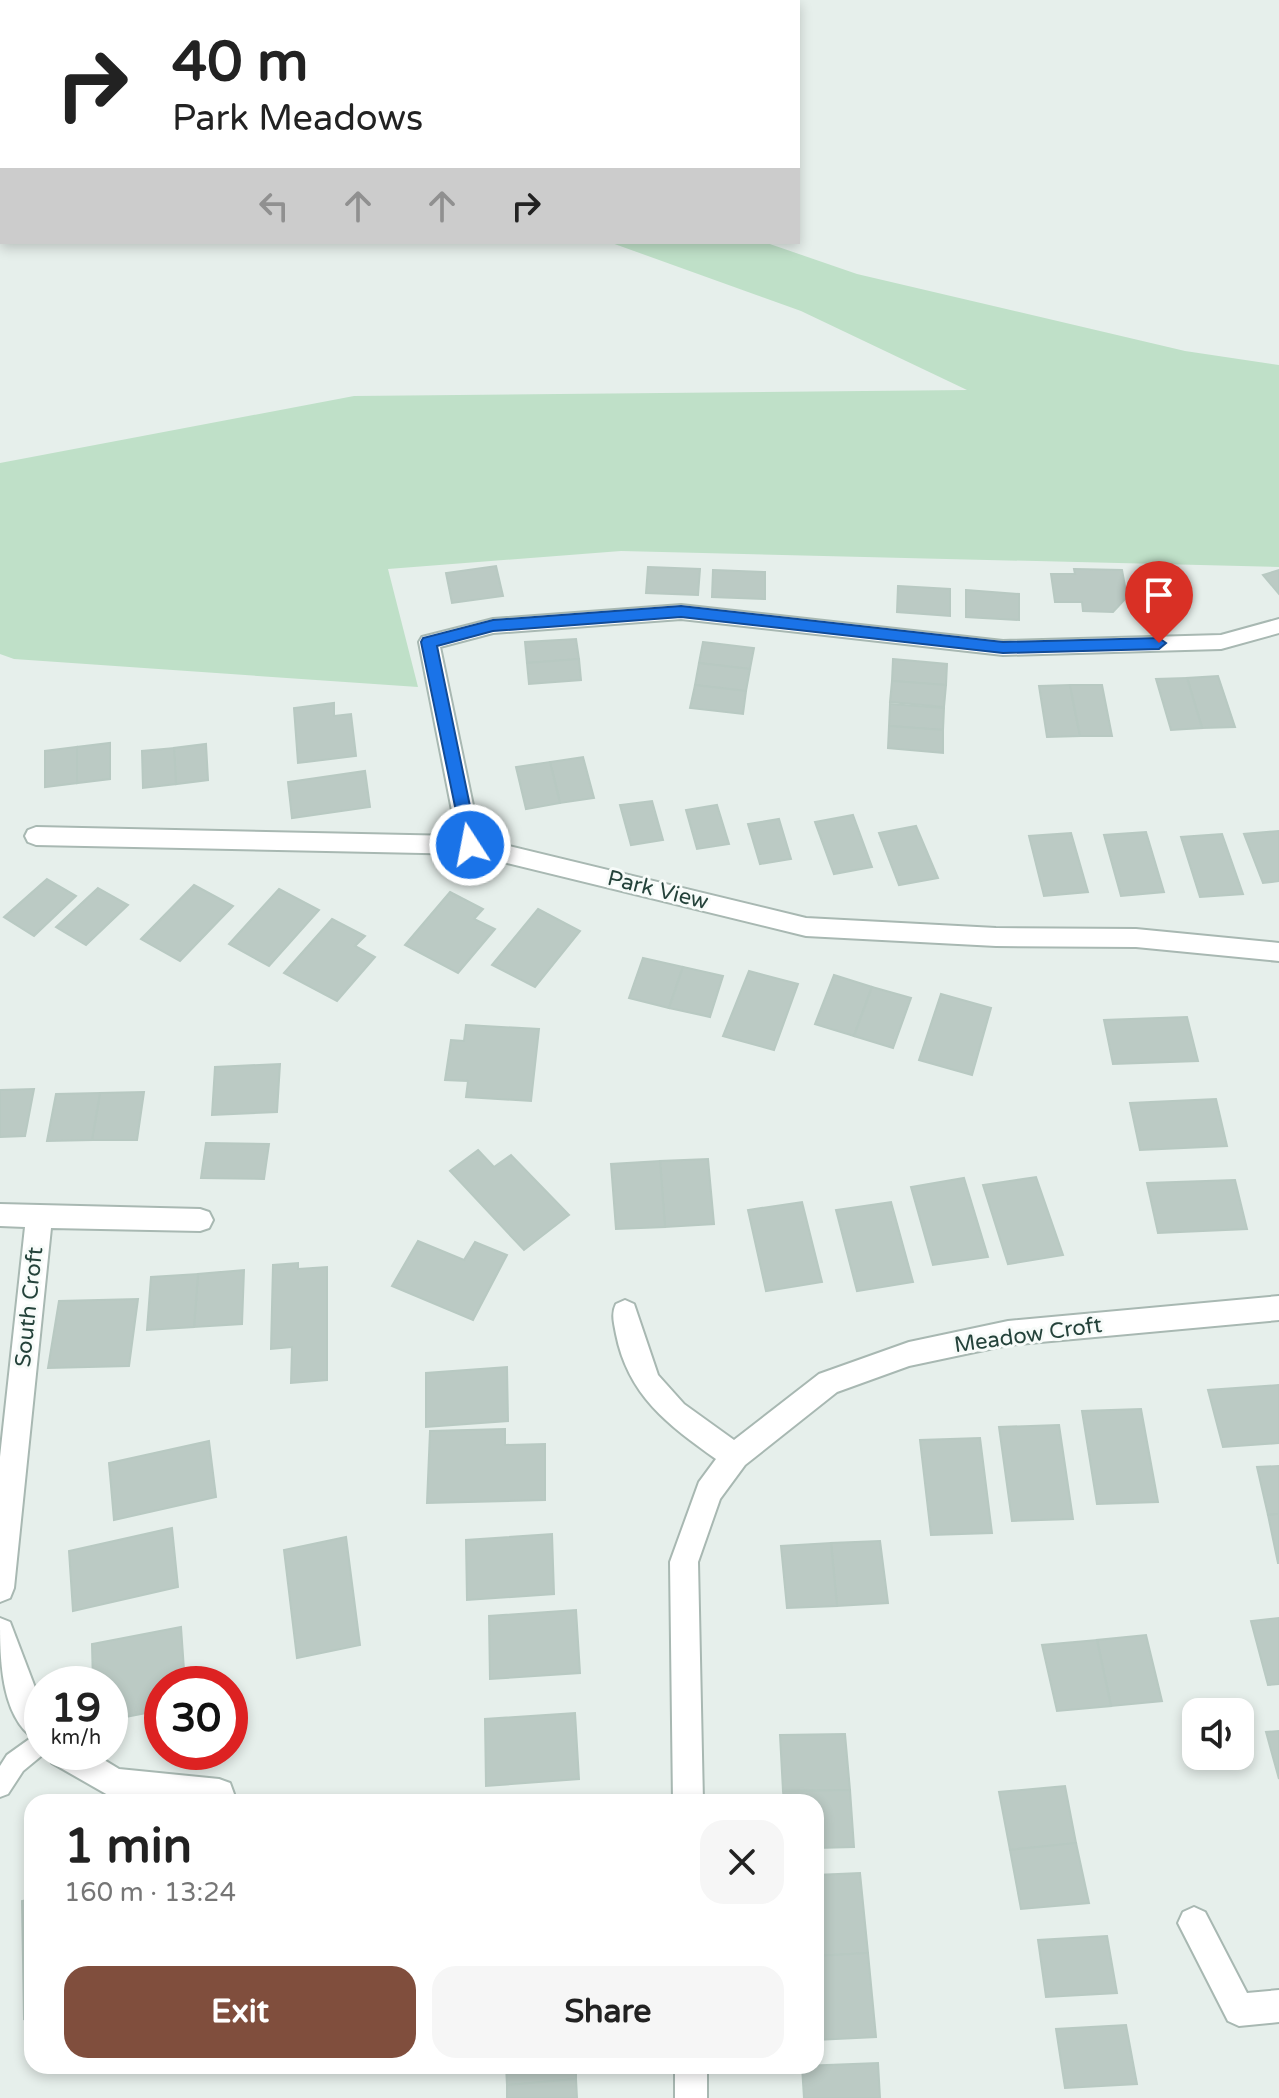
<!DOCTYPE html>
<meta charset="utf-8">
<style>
body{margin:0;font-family:"Varela Round",sans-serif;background:#f6f6f6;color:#222;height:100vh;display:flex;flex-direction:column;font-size:30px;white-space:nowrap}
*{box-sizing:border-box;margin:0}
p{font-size:26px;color:#767676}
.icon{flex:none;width:44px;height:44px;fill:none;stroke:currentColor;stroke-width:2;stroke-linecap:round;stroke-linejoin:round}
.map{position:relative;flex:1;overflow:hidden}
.drawer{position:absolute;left:24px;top:1794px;width:800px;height:280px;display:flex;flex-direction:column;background:#fff;border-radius:24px;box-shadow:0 4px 12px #0003}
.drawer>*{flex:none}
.banner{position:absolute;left:0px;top:0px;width:800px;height:244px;box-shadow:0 4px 12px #0003;background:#fff;color:#222;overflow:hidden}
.tools{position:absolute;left:1182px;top:1698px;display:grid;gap:16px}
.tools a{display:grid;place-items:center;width:72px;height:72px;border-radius:16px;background:#fff;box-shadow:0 4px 12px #0003;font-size:40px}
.speed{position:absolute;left:24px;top:1666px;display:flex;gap:16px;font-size:40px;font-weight:700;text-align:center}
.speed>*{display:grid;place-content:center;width:104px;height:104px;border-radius:50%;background:#fff;box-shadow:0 4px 12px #0003;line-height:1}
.speed small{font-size:20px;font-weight:400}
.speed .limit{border:12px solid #d22;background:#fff;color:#111}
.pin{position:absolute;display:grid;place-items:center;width:68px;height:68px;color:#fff;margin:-82px -34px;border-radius:50% 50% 50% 0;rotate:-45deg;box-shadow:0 0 8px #0007}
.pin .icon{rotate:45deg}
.me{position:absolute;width:88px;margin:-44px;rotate:349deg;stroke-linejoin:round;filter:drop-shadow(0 0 6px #0008)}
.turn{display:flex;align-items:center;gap:28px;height:168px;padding:0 40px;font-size:36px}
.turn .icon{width:104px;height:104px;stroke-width:2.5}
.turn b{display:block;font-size:56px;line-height:68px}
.lanes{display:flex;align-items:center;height:76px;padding:0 40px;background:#0003;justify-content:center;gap:40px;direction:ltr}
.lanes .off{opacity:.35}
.round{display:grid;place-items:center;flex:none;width:84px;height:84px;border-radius:24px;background:#f6f6f6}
.head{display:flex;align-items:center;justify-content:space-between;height:136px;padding:0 40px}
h1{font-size:48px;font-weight:800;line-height:60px}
.action{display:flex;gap:16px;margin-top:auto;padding:16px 40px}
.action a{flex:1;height:92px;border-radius:24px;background:#804e3d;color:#fff;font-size:32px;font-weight:800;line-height:92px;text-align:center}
.action a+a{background:#f6f6f6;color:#222}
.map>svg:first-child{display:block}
.green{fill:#bfe0c8}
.building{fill:#bbcac4;stroke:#b8c9c2;stroke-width:2}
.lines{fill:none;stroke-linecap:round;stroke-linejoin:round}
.service-casing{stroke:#a8b8b2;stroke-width:4}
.minor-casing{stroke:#a8b8b2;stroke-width:4}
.service{fill:#fff;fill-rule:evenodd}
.minor{fill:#fff;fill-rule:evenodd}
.route{fill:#1a73e8;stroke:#114b97;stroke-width:2}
.labels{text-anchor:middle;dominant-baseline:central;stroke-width:6;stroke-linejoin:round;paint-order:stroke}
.street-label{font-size:22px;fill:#24423a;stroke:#f7fbf9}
</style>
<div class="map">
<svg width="1279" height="2098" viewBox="0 0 1279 2098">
<rect width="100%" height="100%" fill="#e6efeb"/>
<polygon class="green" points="609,242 764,242 857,274 1185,351 1279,365 1279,567 621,551 388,569 418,687 14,659 0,654 0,463 354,396 967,390 801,311"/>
<g class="building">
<polygon points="496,566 503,596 452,603 446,573"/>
<polygon points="648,567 700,569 698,595 646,593"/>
<polygon points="1074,569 1122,570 1127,597 1113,612 1083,611 1082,602 1055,602 1051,574 1075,574"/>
<polygon points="713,570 765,572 765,599 712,597"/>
<polygon points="1279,570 1279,594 1263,575"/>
<polygon points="898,586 950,589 950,616 897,612"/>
<polygon points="966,590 1019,594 1019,620 966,617"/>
<polygon points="576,639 579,659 527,663 525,642"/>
<polygon points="703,642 754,648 750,669 699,663"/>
<polygon points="579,659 581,680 529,684 527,663"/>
<polygon points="893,659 947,664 946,685 892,681"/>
<polygon points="699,663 750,669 746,691 695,685"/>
<polygon points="1218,676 1235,727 1202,728 1187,678"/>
<polygon points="1187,678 1202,728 1171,730 1156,679"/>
<polygon points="892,681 946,685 944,707 890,702"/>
<polygon points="695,685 746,691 743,714 690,708"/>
<polygon points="1070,685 1080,736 1047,737 1039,686"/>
<polygon points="1070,685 1102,685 1112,736 1080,736"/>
<polygon points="334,703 334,716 351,714 356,756 298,763 294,708"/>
<polygon points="890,704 944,708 943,730 889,726"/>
<polygon points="889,726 943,730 943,753 888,748"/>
<polygon points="110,743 110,779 77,783 77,747"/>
<polygon points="206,744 208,780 176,784 174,748"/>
<polygon points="77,747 77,783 45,787 45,751"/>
<polygon points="174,748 176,784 143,788 142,751"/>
<polygon points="583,757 594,798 560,803 550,762"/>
<polygon points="550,762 560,803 526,809 516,767"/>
<polygon points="365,771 370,807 292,818 288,782"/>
<polygon points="652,801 663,840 631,845 620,805"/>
<polygon points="717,805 729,844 697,849 686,810"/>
<polygon points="853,815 872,867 834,874 815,822"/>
<polygon points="779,819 791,859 760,864 748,824"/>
<polygon points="916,826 938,878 899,885 879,833"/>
<polygon points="1279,831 1279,881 1263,883 1244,834"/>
<polygon points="1146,832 1164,892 1121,896 1104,835"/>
<polygon points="1071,833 1088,892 1044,896 1029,836"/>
<polygon points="1222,834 1243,894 1200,897 1181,837"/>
<polygon points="47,879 76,896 34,936 4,917"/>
<polygon points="194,885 233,906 180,961 141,939"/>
<polygon points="98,888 128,905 86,945 56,927"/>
<polygon points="279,889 319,910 269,966 229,944"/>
<polygon points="450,892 483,909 474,919 495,929 458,973 405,945"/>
<polygon points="538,909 580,931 535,987 492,965"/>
<polygon points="332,919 365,936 355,946 375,957 337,1001 284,973"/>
<polygon points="643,958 683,967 669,1008 629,998"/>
<polygon points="683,967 723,976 710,1017 669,1008"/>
<polygon points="749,971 798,984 774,1050 723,1036"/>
<polygon points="834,975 872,987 854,1036 815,1024"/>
<polygon points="872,987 911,998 893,1048 854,1036"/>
<polygon points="941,994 991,1008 972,1075 919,1060"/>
<polygon points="1187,1017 1198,1061 1113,1064 1104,1020"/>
<polygon points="466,1025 539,1029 531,1101 466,1097 468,1081 445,1080 451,1040 464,1041"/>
<polygon points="280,1064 277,1112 212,1115 215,1067"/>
<polygon points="34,1089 25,1136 0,1137 0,1090"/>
<polygon points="144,1092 137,1140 92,1140 100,1093"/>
<polygon points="100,1093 92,1140 47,1141 56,1094"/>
<polygon points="1216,1099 1227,1146 1140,1150 1130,1103"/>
<polygon points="206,1143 269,1144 264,1179 201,1178"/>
<polygon points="478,1150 494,1167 511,1155 569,1215 524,1250 450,1171"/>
<polygon points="708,1159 714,1224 665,1227 660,1161"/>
<polygon points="660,1161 665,1227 616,1229 611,1164"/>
<polygon points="1036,1177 1063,1255 1008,1264 983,1185"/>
<polygon points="964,1178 988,1257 933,1265 911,1187"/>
<polygon points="1235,1180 1247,1229 1158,1233 1147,1183"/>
<polygon points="802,1202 822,1282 766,1291 748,1210"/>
<polygon points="891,1202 913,1282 857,1291 836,1210"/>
<polygon points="418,1241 464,1260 475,1242 507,1255 473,1320 392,1286"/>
<polygon points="298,1263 298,1269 327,1267 327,1380 291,1383 292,1347 271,1349 273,1265"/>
<polygon points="244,1270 242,1324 194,1327 198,1274"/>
<polygon points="198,1274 194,1327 147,1330 151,1277"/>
<polygon points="138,1299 129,1366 48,1368 59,1301"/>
<polygon points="507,1367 508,1421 426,1427 426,1373"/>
<polygon points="1279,1385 1279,1443 1223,1447 1208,1390"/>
<polygon points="1141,1409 1158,1502 1097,1504 1082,1411"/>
<polygon points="1059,1425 1073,1519 1012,1521 999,1427"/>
<polygon points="505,1429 505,1445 545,1444 545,1500 427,1503 430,1431"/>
<polygon points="980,1438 992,1533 931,1535 920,1440"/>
<polygon points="209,1441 216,1497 114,1520 109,1463"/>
<polygon points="1279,1466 1279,1514 1268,1515 1257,1467"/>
<polygon points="1279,1514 1279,1563 1278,1563 1268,1515"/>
<polygon points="172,1528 178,1587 73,1611 69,1551"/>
<polygon points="552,1534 554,1594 467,1600 466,1540"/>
<polygon points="346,1537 360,1645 297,1658 284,1550"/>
<polygon points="880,1541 888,1603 837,1606 831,1543"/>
<polygon points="831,1543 837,1606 787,1608 781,1546"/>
<polygon points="576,1610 580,1673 490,1679 489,1616"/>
<polygon points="1279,1618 1279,1684 1268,1685 1251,1621"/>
<polygon points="181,1627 185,1684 162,1684 162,1710 110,1720 110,1684 93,1684 92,1644"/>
<polygon points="1146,1635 1162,1701 1111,1706 1097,1640"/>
<polygon points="1097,1640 1111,1706 1057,1711 1042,1645"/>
<polygon points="575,1713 579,1779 486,1786 485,1719"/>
<polygon points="1279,1731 1279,1779 1266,1732"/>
<polygon points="845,1734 850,1790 783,1791 780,1735"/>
<polygon points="1065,1786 1076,1843 1010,1850 999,1792"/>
<polygon points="850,1790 854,1847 816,1848 816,1802 784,1802 783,1791"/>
<polygon points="1076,1843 1089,1903 1021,1909 1010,1850"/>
<polygon points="860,1873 868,1953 816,1956 816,1875"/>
<polygon points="32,1899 32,2017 24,2019 22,1901"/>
<polygon points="1107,1936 1117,1993 1046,1997 1038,1940"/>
<polygon points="868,1953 876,2037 816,2040 816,1956"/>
<polygon points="1126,2025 1137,2084 1065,2088 1056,2029"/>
<polygon points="878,2063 880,2098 804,2098 802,2066"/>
<polygon points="506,2066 576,2066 576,2079 507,2085"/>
<polygon points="576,2079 577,2098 507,2098 507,2085"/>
</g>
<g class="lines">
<g class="service-casing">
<polygon id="service" points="42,1730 42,1752 46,1752 23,1771 8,1794 0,1797 0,1766 7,1755"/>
</g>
<g class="minor-casing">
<g id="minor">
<polygon points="681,605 1003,641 1221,635 1279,619 1279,633 1221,649 1003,655 681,619 493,633 440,647 480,839 806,918 996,928 1136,929 1279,943 1279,961 1136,947 996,946 806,936 470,854 36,845 28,842 25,836 28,830 36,827 457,836 419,642 422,637 493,619"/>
<polygon points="0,1204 200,1209 209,1212 213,1220 209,1228 200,1231 51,1228 14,1588 10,1598 0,1602 0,1457 25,1227 0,1226"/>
<path d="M1279,1296v24l-271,25 -99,21 -72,26 -92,73 -25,34 -22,63 5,240h-30l-3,-240 29,-80 17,-23c-48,-34 -88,-64 -100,-125 -2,-11 -5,-20 0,-30l9,-4 9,4 24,71 26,29 50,36 85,-66 90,-32 99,-21z"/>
<path d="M0,1618l10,4 32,84v37c-42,-19 -42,-84 -42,-125z"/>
<polygon points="48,1752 91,1752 119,1769 219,1779 230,1783 234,1794 231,1802 115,1799 52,1763"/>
<polygon points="1194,1907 1205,1912 1247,1993 1279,1990 1279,2022 1239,2026 1228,2021 1178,1923 1183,1912"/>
<rect x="675" y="2066" width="32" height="32"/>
</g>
</g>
<use href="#service" class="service"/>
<use href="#minor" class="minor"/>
</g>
<polygon class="route" points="681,606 1003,642 1159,638 1166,643 1159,649 1003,653 681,617 493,631 437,646 478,845 470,852 464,850 421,642 423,638 493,620"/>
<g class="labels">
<g class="street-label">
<text transform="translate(658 890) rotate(14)">Park View</text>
<text transform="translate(29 1307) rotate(-84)">South Croft</text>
<text transform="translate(1028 1335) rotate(-8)">Meadow Croft</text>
</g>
</g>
</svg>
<div class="tools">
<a><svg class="icon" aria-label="sound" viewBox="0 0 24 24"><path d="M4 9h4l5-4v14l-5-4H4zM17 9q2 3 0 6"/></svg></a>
</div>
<div class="speed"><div>19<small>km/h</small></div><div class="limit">30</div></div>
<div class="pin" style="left:1159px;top:643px;background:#d93025"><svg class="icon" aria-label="arrive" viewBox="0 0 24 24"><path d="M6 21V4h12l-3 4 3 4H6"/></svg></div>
<svg class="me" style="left:470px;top:845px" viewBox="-20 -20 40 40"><circle r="17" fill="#1a73e8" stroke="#fff" stroke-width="3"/><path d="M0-11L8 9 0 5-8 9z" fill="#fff"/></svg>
<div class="banner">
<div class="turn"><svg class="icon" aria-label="right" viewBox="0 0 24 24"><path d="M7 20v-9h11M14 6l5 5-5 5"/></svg><div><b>40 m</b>Park Meadows</div></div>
<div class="lanes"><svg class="icon off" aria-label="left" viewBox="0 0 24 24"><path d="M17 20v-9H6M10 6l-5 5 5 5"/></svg><svg class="icon off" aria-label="ahead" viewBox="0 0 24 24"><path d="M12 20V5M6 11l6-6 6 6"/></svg><svg class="icon off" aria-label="ahead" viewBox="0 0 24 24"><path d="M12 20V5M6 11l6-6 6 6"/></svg><svg class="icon" aria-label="right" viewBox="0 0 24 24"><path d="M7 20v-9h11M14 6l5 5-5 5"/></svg></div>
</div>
<section class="drawer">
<div class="head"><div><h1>1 min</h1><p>160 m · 13:24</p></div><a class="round"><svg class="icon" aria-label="close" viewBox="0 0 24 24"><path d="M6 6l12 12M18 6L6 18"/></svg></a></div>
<div class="action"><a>Exit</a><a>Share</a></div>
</section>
</div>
